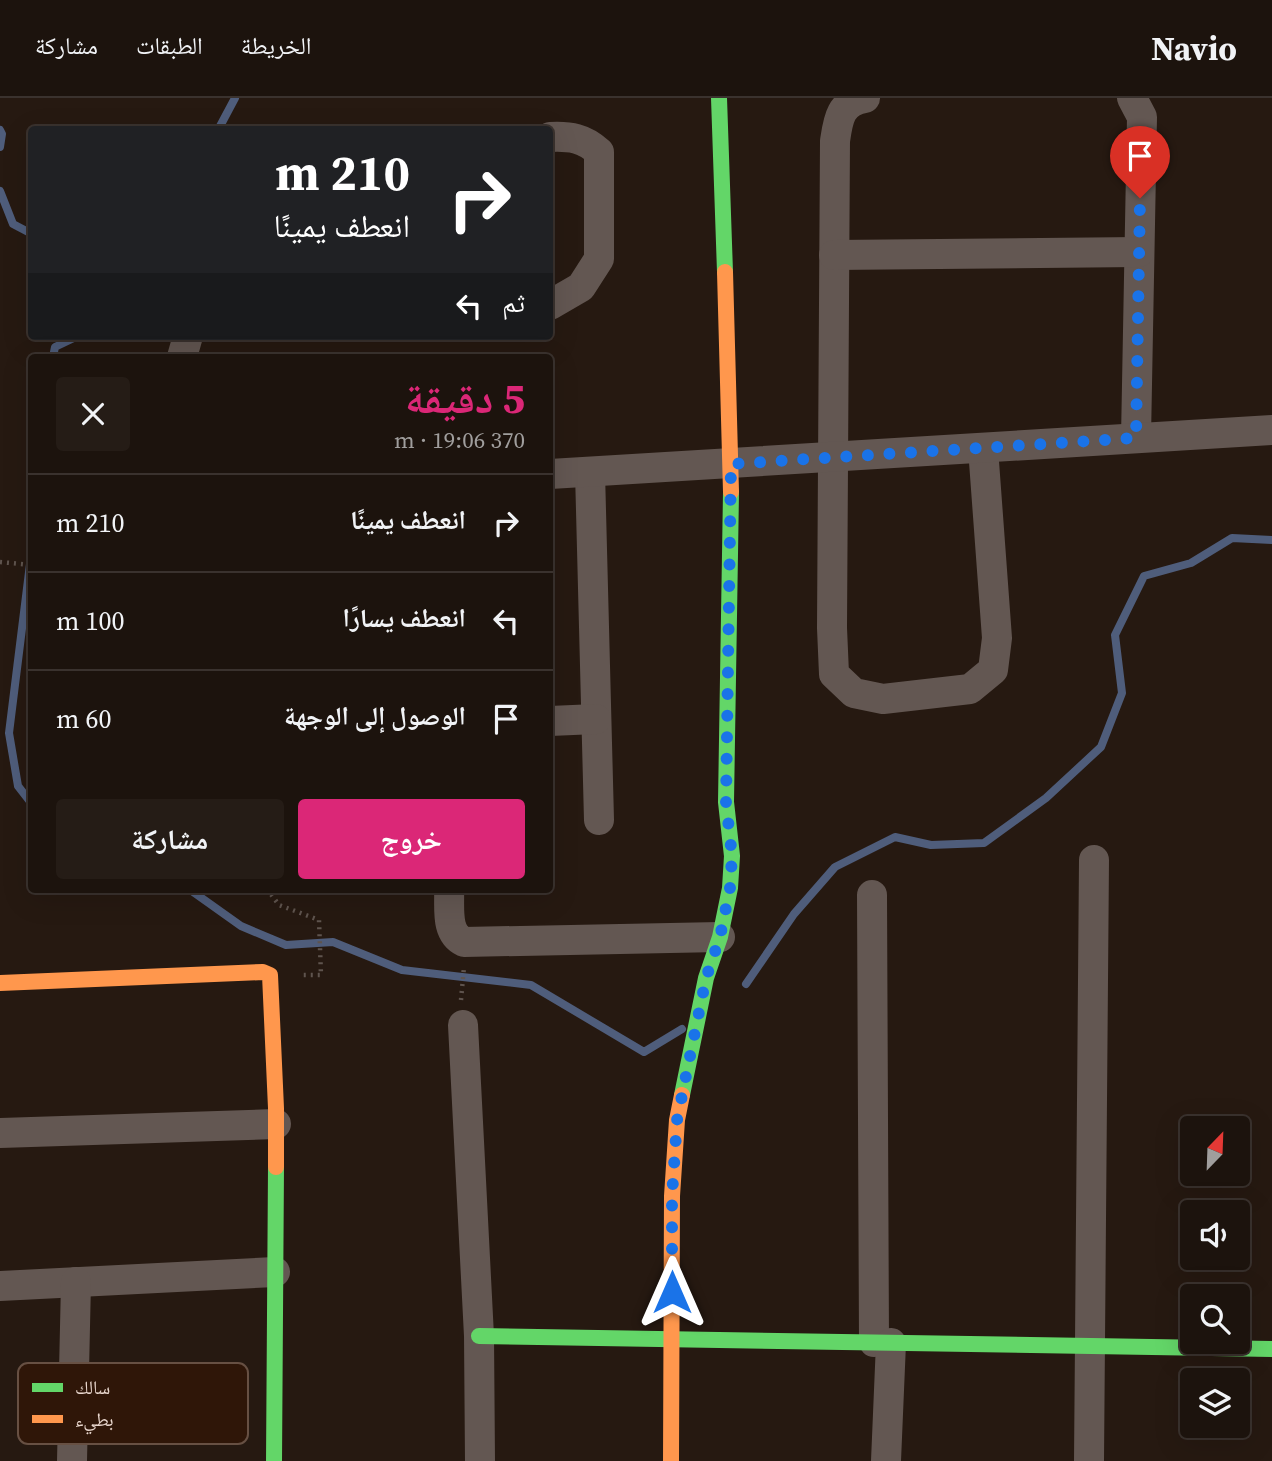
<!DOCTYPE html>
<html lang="ar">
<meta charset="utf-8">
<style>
body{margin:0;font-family:"Source Serif 4","Noto Naskh Arabic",serif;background:#251c16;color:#f1f3f6;direction:rtl;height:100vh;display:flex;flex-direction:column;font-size:26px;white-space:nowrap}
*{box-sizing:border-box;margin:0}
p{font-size:23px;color:#a09e9d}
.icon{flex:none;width:38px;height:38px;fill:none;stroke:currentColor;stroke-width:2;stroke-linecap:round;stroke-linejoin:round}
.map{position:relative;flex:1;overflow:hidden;direction:ltr}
.sheet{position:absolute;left:28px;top:256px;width:525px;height:539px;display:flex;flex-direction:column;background:#1c130d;border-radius:7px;box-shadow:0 7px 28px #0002,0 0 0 2px #3a322e;direction:rtl}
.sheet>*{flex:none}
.guide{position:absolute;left:28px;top:28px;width:525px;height:214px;border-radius:7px;box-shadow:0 7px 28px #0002,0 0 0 2px #3a322e;direction:rtl;background:#202124;color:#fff;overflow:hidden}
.needle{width:46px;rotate:23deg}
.buttons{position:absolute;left:1180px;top:1018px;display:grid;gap:14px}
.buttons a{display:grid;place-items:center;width:70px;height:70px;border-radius:7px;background:#1c130d;box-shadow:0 7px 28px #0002,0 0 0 2px #3a322e;font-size:35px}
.pin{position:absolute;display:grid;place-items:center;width:60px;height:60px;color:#fff;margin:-72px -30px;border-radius:50% 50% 50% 0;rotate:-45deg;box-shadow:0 0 7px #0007}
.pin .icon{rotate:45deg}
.me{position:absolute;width:77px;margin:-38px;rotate:0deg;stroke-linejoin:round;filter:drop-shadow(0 0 5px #0008)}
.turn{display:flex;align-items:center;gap:24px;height:147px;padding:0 28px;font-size:32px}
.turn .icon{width:91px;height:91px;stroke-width:2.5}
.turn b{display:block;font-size:49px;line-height:60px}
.then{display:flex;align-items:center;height:66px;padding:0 28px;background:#0003;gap:14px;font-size:26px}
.round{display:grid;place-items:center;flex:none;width:74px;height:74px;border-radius:7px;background:#251c16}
.head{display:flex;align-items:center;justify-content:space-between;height:119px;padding:0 28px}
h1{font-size:42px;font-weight:700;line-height:52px;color:#db2777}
.button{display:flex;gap:14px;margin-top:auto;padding:14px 28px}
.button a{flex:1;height:80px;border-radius:7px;background:#db2777;color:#fff;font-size:28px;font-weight:700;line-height:80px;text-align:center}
.button a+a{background:#251c16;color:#f1f3f6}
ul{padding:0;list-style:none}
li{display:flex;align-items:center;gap:21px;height:98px;padding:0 28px;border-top:2px solid #3a322e}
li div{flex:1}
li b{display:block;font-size:26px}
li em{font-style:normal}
header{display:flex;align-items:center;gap:42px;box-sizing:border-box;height:98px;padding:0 35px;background:#1c130d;border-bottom:2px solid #3a322e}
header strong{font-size:33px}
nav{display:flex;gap:38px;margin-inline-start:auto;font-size:24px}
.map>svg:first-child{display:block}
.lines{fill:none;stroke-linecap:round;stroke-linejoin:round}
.stream{stroke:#4f5d7b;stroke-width:8}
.path{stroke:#5f544e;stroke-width:4.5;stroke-dasharray:2 5;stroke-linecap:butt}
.street{stroke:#635752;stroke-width:30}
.fast{stroke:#63d668;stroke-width:16}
.slow{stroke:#ff974d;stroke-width:16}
.route{stroke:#1a73e8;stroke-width:12;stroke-dasharray:0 21.6}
.key{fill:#2f1608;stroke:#675043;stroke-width:2}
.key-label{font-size:19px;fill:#e9d7ce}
</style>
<header>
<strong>Navio</strong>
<nav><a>الخريطة</a><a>الطبقات</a><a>مشاركة</a></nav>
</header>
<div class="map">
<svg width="1272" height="1363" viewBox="0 0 1272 1363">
<rect width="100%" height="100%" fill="#261911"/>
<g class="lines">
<g class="stream">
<polyline points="0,32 2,36 0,49"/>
<polyline points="218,32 235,0"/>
<polyline points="0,93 13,126 32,136"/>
<polyline points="53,259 55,249 78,238"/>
<polyline points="32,450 9,635 18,688 32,706"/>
<polyline points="189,791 241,828 286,847 333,844 402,872 531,887 644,954 682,931"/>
<polyline points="746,886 794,816 835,769 895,739 931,747 984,745 1046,700 1101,649 1122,595 1115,537 1144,478 1191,465 1232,440 1272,442"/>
</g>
<g class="path">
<polyline points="0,464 32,467"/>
<polyline points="267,791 279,807 319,822 321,877 302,877"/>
<polyline points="461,902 464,869"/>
</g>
<g class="street">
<path d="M865,0c-25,4 -27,22 -30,43l-3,487 2,46 20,19 29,6 87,-10 23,-19 4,-32 -14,-190"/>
<polyline points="1132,0 1142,19 1136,340"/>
<path d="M550,39c20,-1 34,1 49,15v107l-18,28 -31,18"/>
<polyline points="834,157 1139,154"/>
<polyline points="182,259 188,238"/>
<polyline points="590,374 599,722"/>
<polyline points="550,376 1272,332"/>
<polyline points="550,623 596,621"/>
<path d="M449,791c1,19 -4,44 15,53l256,-5"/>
<polyline points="872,797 874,1244"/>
<polyline points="463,927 479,1238 480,1363"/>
<polyline points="0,1035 276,1026"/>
<polyline points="0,1188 275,1174"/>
<polyline points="72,1363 76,1184"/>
<polyline points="886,1363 891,1245"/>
<polyline points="1089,1363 1094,762"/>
</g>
<g class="fast">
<polyline points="719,0 725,174"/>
<polyline points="682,997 706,880 720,839 730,790 732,758 726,704 731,394"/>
<polyline points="479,1238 1272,1251"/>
<polyline points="274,1363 276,1069"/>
</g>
<g class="slow">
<polyline points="725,174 731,394"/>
<polyline points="0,885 263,874 270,877 276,1010 276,1069"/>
<polyline points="671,1363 672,1098 677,1022 682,997"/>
</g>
</g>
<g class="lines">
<polyline class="route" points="672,1194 672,1098 677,1022 706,880 720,839 730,790 732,758 726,704 731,366 1136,340 1140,100"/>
</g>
<rect x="18" y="1265" width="230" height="81" rx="10" class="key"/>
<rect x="32" y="1285" width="31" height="9" fill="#63d668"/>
<rect x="32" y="1317" width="31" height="8" fill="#ff974d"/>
<g class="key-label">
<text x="75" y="1296">سالك</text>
<text x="75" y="1328">بطيء</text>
</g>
</svg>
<div class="buttons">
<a><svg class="needle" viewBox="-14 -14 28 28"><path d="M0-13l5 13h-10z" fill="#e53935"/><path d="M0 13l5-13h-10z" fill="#a09e9d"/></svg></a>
<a><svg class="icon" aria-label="sound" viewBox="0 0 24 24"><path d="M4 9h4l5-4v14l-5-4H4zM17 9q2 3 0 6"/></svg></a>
<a><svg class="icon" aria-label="search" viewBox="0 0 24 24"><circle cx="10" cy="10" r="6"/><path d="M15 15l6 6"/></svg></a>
<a><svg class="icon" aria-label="layers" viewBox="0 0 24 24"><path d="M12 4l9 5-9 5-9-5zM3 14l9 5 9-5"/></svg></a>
</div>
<div class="pin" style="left:1140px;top:100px;background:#d93025"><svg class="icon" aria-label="arrive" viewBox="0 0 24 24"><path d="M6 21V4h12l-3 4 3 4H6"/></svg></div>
<svg class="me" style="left:672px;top:1194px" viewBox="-20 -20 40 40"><path d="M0-17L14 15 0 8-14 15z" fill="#1a73e8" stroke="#fff" stroke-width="4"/></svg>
<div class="guide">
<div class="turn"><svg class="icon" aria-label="right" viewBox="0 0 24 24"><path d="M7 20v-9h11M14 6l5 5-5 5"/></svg><div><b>210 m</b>انعطف يمينًا</div></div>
<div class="then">ثم<svg class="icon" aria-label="left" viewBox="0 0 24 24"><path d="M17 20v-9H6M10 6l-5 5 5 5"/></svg></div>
</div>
<section class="sheet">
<div class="head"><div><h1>5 دقيقة</h1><p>370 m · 19:06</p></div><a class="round"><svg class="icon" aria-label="close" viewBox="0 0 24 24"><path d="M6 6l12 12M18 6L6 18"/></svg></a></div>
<ul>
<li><svg class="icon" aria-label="right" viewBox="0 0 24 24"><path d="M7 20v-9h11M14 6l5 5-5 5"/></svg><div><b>انعطف يمينًا</b></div><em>210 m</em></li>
<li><svg class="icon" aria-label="left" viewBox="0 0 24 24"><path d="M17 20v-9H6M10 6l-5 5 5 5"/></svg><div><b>انعطف يسارًا</b></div><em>100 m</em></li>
<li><svg class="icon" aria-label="arrive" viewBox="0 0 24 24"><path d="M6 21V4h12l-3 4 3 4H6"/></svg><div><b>الوصول إلى الوجهة</b></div><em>60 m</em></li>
</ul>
<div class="button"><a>خروج</a><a>مشاركة</a></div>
</section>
</div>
